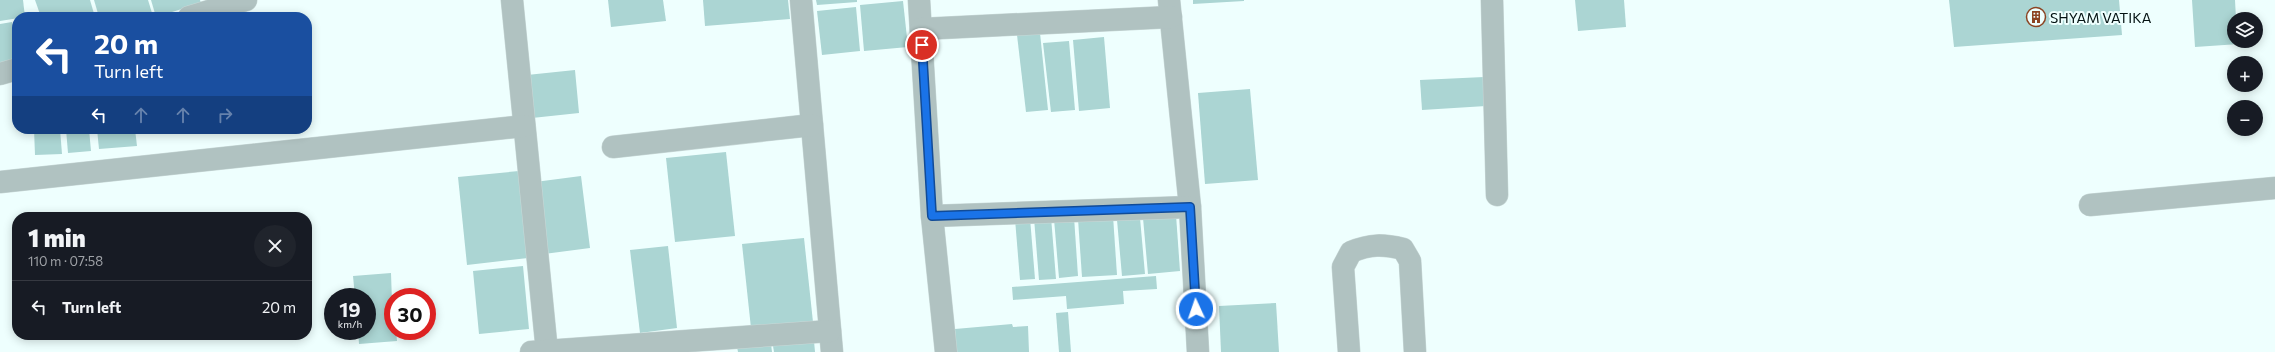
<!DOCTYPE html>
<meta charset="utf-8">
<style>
body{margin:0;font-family:Commissioner,sans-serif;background:#20242c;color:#f1f3f6;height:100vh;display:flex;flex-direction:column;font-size:15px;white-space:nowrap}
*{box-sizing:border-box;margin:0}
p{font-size:13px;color:#9ea1a6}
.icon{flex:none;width:22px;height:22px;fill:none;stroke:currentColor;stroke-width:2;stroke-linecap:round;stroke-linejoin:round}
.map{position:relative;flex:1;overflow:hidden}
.panel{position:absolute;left:12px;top:212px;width:300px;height:128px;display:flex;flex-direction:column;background:#171b24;border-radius:16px;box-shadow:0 2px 10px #0003}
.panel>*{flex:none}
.top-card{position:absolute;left:12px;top:12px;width:300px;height:122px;border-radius:16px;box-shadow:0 2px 10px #0003;background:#1a4fa0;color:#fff;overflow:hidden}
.buttons{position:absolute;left:2227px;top:12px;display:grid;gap:8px}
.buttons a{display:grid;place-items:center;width:36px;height:36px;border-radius:50%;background:#171b24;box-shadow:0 2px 10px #0003;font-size:20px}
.speed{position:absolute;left:324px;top:288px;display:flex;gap:8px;font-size:20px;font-weight:700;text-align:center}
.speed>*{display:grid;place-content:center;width:52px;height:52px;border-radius:50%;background:#171b24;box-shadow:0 2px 10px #0003;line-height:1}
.speed small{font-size:10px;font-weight:400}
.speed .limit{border:6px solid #d22;background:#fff;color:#111}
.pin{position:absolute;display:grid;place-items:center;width:34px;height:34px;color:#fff;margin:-17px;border:2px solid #fff;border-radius:50%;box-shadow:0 1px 4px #0007}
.me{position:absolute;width:44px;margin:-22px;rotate:357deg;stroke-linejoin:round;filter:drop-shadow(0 0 3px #0008)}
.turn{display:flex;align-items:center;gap:14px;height:84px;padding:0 16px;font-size:18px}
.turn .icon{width:52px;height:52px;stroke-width:2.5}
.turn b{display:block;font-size:28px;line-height:34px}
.lanes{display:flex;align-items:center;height:38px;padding:0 16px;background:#0003;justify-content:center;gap:20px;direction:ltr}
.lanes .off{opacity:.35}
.round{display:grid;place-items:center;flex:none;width:42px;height:42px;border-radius:21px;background:#20242c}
.head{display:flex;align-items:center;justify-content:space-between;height:68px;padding:0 16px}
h1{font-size:24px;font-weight:800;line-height:30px}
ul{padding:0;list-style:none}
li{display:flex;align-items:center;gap:12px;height:52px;padding:0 16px;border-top:1px solid #363941}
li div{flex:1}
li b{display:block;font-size:15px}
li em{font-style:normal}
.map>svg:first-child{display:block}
.building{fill:#abd5d3}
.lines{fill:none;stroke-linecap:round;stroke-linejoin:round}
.street-casing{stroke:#c9d9d8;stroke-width:23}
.street{stroke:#b0c2c1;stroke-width:22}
.route-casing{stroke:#114b97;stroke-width:10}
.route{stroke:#1a73e8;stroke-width:7}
.labels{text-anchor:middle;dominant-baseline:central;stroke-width:4;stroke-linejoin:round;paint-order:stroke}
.poi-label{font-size:14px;fill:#041212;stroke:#eefffe;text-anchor:start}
</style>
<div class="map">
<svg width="2275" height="352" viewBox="0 0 2275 352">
<rect width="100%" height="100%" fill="#eefffe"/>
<g class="building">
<polygon points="0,0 23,0 25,17 0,21"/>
<polygon points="35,0 90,0 95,17 41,17"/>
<polygon points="94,0 148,0 152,13 141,17 99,17"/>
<polygon points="151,0 200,0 201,3 156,17"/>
<polygon points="608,0 663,0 666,21 611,27"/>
<polygon points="703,0 788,0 790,19 705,26"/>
<polygon points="816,0 857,0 857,2 817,5"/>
<polygon points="1193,0 1244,0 1244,1 1193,4"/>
<polygon points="1575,0 1624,0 1626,27 1578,31"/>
<polygon points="1949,0 2119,0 2122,35 1954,47"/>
<polygon points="2192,0 2235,0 2236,19 2234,19 2234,41 2238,41 2239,44 2195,47"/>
<polygon points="903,1 908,47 864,51 860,5"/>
<polygon points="856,7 860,51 822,55 817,11"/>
<polygon points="12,22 17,50 17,65 0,68 0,24"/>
<polygon points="1040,33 1048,110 1026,112 1017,35"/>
<polygon points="1104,37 1110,108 1079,111 1073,40"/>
<polygon points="1069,41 1075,110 1051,112 1043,43"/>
<polygon points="575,70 579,113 532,118 527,75"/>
<polygon points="1484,77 1486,106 1422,110 1420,80"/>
<polygon points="1250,89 1258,180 1205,184 1198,93"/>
<polygon points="34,129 60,129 62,154 35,155"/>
<polygon points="66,129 89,129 91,151 68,153"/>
<polygon points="97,129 135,129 137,146 99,149"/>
<polygon points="726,152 735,236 675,242 666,158"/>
<polygon points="519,171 528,258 467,265 458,177"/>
<polygon points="581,176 590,248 544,254 535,182"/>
<polygon points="1176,215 1180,271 1148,274 1143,218"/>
<polygon points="1113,216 1117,275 1082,277 1078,219"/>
<polygon points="1051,217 1056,279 1039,280 1034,218"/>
<polygon points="1074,217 1078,276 1059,278 1054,219"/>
<polygon points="1030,218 1035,279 1020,280 1015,219"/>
<polygon points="1140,218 1145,274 1122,276 1117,220"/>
<polygon points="804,238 813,322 751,328 742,244"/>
<polygon points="668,246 677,328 640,333 630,250"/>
<polygon points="523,266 529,329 479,334 473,271"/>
<polygon points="391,273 393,331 396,331 397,341 359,344 358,331 367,331 367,297 355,297 353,276"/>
<polygon points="1156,276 1157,289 1123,291 1124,304 1067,309 1066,296 1013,300 1012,287"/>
<polygon points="1276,303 1279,352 1221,352 1219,306"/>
<polygon points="1068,312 1071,352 1059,352 1056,313"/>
<polygon points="1012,324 1013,327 1028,326 1029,352 956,352 955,329"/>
<polygon points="814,341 815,352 774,352 773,346"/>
<polygon points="771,344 772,352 738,352 737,347"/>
</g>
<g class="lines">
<g class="street-casing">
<g id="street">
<polyline points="512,0 547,352"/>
<polyline points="801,0 832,352"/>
<polyline points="919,0 932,216 946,352"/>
<polyline points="1169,0 1190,207 1198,352"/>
<polyline points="1492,0 1497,195"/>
<polyline points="189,17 246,0"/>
<polyline points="921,29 1171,17"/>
<polyline points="0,74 17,69"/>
<polyline points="613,147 812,125"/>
<polyline points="0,182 524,126"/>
<polyline points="2090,205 2275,188"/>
<polyline points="932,216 1190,207"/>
<polyline points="531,352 830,331"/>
<path d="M1349,352l-6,-85 8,-15c19,-8 32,-8 52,-3l7,12 5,91"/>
</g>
</g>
<use href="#street" class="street"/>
</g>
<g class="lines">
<g class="route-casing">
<polyline id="route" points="922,45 932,216 1190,207 1196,309"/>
</g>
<use href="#route" class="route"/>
</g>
<defs>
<g id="building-ring" transform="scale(1)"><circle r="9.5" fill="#eefffe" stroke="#8c4423" stroke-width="1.5"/><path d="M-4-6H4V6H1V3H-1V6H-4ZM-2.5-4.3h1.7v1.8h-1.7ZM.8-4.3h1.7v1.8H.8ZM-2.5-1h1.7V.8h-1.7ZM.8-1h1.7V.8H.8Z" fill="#8c4423"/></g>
</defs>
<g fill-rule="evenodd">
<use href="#building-ring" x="2036" y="17"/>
</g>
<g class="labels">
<g class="poi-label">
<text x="2050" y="17">SHYAM VATIKA</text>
</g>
</g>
</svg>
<div class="buttons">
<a><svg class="icon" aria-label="layers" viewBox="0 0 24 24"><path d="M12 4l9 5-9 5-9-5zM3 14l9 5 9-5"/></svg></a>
<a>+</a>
<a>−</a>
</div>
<div class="speed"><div>19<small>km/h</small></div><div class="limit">30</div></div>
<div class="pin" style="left:922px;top:45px;background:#d93025"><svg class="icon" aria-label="arrive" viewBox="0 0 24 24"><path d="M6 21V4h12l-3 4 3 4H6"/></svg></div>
<svg class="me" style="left:1196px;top:309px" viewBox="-20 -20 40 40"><circle r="17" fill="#1a73e8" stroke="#fff" stroke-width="3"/><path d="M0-11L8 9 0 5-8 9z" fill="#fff"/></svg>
<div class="top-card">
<div class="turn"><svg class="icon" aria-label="left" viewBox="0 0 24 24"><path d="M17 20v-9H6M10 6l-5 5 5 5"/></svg><div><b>20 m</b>Turn left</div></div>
<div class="lanes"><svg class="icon" aria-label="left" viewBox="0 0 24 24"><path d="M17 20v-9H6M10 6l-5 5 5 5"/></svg><svg class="icon off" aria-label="ahead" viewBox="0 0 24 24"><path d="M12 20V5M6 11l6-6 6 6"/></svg><svg class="icon off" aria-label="ahead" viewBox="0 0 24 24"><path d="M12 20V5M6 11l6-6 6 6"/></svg><svg class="icon off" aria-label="right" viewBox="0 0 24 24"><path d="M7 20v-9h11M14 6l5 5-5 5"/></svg></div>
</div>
<section class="panel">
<div class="head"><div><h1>1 min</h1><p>110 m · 07:58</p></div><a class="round"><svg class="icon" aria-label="close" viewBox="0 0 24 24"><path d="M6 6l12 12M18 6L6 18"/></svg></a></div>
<ul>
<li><svg class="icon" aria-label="left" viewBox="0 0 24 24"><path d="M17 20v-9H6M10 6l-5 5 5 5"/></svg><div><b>Turn left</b></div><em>20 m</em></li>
</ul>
</section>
</div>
